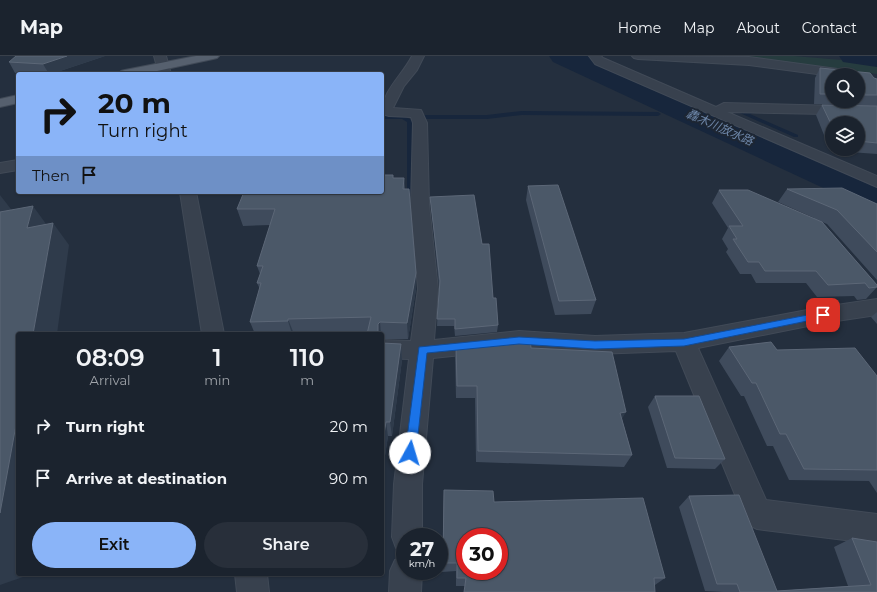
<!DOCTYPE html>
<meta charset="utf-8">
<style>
body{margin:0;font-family:Montserrat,"Noto Sans JP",sans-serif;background:#282f3a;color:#f1f3f6;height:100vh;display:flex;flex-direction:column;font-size:15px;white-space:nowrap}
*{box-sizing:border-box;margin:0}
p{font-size:13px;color:#a0a4aa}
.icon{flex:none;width:22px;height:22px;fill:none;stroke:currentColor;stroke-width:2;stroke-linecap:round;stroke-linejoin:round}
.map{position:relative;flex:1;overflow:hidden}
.drawer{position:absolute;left:16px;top:276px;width:368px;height:244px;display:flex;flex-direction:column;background:#1b232e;border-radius:4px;box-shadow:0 1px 3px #0004,0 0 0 1px #39404a}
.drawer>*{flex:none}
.banner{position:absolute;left:16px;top:16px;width:368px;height:122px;border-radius:4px;box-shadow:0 1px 3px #0004,0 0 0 1px #39404a;background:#8ab4f8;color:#111;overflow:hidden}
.controls{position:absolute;left:825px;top:12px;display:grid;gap:8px}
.controls a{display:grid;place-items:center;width:40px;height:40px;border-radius:50%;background:#1b232e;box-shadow:0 1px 3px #0004,0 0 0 1px #39404a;font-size:20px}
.speed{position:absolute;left:396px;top:472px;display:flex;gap:8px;font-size:20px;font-weight:700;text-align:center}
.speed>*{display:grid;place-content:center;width:52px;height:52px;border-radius:50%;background:#1b232e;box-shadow:0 1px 3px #0004,0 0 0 1px #39404a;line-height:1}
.speed small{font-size:10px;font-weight:400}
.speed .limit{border:6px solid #d22;background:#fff;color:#111}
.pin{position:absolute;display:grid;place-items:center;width:34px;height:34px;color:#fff;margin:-17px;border-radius:8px;box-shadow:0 2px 6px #0006}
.me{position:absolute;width:44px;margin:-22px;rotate:6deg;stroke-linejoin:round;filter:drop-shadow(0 0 3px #0008)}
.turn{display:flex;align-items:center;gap:14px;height:84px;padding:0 16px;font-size:18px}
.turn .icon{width:52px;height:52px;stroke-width:2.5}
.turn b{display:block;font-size:28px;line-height:34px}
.then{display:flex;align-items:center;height:38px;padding:0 16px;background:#0003;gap:8px;font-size:15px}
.eta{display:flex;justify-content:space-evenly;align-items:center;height:68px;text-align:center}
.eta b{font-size:24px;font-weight:600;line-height:28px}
.action{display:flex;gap:8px;margin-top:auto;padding:8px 16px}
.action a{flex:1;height:46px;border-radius:24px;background:#8ab4f8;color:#111;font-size:16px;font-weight:600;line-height:46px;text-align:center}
.action a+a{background:#282f3a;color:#f1f3f6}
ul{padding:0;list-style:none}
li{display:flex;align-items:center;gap:12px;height:52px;padding:0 16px}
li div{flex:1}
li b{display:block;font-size:15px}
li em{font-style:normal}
header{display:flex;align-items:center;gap:24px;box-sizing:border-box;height:56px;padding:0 20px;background:#1b232e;border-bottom:1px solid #39404a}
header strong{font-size:19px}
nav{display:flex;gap:22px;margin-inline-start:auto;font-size:14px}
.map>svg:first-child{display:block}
.green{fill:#263c3f}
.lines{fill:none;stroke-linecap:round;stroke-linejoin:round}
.stream{fill:#17263c;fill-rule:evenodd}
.river{fill:#17263c;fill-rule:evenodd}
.minor-casing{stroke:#414a57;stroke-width:2}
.major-casing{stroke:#414a57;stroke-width:2}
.minor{fill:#38414e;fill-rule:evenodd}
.major{fill:#56606e;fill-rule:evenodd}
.wall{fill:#3f4b5c;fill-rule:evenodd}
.shaded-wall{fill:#2f3b4b}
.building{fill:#4b5868;stroke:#5c6777;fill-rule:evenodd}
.route{fill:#1a73e8;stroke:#114b97}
.labels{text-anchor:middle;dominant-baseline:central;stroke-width:4;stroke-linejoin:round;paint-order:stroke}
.far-water-label{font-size:12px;font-style:italic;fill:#6d86a8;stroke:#1d2633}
</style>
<header>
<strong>Map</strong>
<nav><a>Home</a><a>Map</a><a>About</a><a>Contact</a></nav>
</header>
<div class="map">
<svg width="877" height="536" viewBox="0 0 877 536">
<rect width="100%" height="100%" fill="#242f3e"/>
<polygon class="green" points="705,0 794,0 877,7 877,18 761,3"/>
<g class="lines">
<g class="stream">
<polygon points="759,53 762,55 761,56 750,58 798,79 798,81 794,81 740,57"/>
<polygon points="522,55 658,56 661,58 658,60 522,59 487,63 425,63 422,61 425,59 487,59"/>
<polygon points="382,59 403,59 413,65 414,170 411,170 407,168 407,66 402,63 382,63"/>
</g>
<g class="river">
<polygon points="549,0 587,0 877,125 877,154 862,150 553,6"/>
<polygon points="839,0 877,0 877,11 843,6"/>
</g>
<g class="minor-casing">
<g id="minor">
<polygon points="154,0 166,0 171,18 159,18"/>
<path d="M412,0h12l-7,14 -13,16 -11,22 28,2 6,13 2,81 9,85 -4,51 85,-9 76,5 89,-3 139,-26 54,-8v16l-54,8 -125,25 68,152 111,14v30l-120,-15 -10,-5 -71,-173 -81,3 -76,-5 -86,9 -11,126v53h-17v14l-9,-3 -4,-11 2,-53 15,-125 -27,-1v-18l29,1 7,-52 -7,-85 2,-81 -2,-6 -22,-1 -7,-2c0,-24 20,-38 30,-58z"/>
<polygon points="589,0 601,0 603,2 716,51 724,47 877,51 877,59 727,56 877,120 877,131 595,8"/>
<polygon points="632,0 749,1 852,15 856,16 858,19 832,20 749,9 638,3 634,2"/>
<polygon points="18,104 18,114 0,117 0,107"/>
<polygon points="180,136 196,136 224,278 202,278"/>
<polygon points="405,500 405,515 422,515 421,536 389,536 390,515 395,504"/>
<polygon points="235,518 267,518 269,536 237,536"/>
</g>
</g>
<g class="major-casing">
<g id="major">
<polygon points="196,0 219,0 217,2 213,3 143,18 119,18 121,15 125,14"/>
<polygon points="18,39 18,47 0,51 0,43"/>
</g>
</g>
<use href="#minor" class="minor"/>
<use href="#major" class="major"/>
</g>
<g class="wall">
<polygon points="105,0 51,18 15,17 9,6"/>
<path d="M820,12l50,5 4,5 3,1v27l-63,-2 1,-26zM832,19h26v26h-26z"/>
<polygon points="822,49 877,50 877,98 836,95 834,93 858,93 858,67 832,67 832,90 824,79 816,59"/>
<polygon points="393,119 393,122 404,122 405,133 416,217 416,233 408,283 382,283 382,278 367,278 367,277 332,278 255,278 250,266 260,233 257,227 260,218 257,210 270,169 243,170 237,153"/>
<polygon points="528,130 596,244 591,258 555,259 526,144"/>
<polygon points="787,133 877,148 877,224 827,168 822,166 877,229 877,231 866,243 857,244 854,240 817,241 806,227 756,227 751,218 740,218 726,196 728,193 722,183 728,172 712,147 719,134 814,162 778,146"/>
<polygon points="430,141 482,188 493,242 498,269 497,276 455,280 454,270 437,270 439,230 431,148"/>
<polygon points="877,256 877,268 871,261"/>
<polygon points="382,287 401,288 402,304 392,380 388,380 382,419"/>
<polygon points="456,288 531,292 622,363 632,399 624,411 476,406 475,342 456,342 455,301"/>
<polygon points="729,291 777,294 877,320 877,437 869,425 789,424 773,390 767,390 744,340 741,340 719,305"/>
<polygon points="655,340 725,403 715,413 667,412 648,351"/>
<polygon points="444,434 494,446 665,522 655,529 456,530 456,515 442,516"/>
<polygon points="689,440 777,535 848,530 834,491 852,482 877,536 723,536 705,535 679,451"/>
</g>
<g class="shaded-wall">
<polygon points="67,0 105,0 51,18 49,18 43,8"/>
<polygon points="0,139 14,157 0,172"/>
<polygon points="33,150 49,172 27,172"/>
<polygon points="53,167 69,189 57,278 33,278"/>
<polygon points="416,217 416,233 408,283 407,267"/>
<polygon points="288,263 294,278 292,278 288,265"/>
<polygon points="380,266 381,278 378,278 378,268"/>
<polygon points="401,288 402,304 392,380 390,366"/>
<polygon points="626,356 619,368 620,357"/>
<polygon points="18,358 18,518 23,518 23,521 0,529 0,457"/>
<polygon points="386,366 388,380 382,419 382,390"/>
</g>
<g class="building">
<polygon points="16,0 67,0 43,8 9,6"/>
<polygon points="820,12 870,17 874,22 877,23 877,39 858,39 858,19 832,19 832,38 820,38"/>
<polygon points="822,49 877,50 877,87 858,85 858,67 832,67 832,70"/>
<polygon points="382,119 393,119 393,122 404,122 403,133 409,133 416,217 407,267 380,266 378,268 378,278 367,278 371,261 288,263 288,265 250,266 261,227 257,227 263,210 257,210 275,153 237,153 244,136 382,136"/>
<polygon points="558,129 596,244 559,245 528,130"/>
<polygon points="842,132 877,148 877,196 837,154 787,133"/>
<polygon points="719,134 748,134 822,166 877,229 877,231 869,232 865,227 828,229 816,215 765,215 759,206 748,206 733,183 737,183 729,170 743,170"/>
<polygon points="474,139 482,188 489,188 493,242 496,242 498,269 455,273 455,263 437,263 440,225 430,141"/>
<polygon points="33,150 27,172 53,167 33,278 18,278 18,358 0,457 0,156"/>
<polygon points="516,282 530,282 531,292 612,296 626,356 620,357 632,399 478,395 477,330 457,330 456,288"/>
<polygon points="771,286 777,294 855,292 877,320 877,414 804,413 786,378 780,378 756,327 752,327 729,291"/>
<polygon points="382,287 401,288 390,366 386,366 382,390"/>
<polygon points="655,340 699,340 725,403 675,402"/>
<path d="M444,434l49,1 1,11 149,-4 22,80h-11l1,14h-191l2,-14h-9v-15h-14zM465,481h34v34h-34z"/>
<polygon points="739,439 777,535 871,529 852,482 877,486 877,536 740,536 737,528 717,528 689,440"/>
</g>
<polygon class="route" points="823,256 828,259 827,261 684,290 595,293 519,288 427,297 416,397 414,400 410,402 407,400 405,397 419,291 519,281 595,285 684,283"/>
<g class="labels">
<g class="far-water-label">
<text transform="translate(720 71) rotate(24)">轟木川放水路</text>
</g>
</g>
</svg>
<div class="controls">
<a><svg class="icon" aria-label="search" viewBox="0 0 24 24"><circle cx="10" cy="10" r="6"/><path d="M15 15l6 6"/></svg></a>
<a><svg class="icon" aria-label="layers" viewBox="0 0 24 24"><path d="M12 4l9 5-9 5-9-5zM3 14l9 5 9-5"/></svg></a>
</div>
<div class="speed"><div>27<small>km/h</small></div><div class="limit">30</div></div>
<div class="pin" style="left:823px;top:259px;background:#d93025"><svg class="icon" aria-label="arrive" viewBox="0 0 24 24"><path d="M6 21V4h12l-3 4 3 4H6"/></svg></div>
<svg class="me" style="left:410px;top:397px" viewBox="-20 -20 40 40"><circle r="19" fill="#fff"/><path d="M0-13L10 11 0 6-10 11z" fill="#1a73e8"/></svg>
<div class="banner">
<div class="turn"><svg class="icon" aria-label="right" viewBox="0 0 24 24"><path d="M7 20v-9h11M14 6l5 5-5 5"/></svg><div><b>20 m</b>Turn right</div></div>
<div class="then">Then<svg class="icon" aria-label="arrive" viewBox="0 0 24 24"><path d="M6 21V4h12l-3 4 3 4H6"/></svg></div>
</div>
<section class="drawer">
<div class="eta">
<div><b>08:09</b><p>Arrival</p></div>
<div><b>1</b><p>min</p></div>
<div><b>110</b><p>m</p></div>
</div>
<ul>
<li><svg class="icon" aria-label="right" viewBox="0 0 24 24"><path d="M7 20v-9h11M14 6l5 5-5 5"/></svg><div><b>Turn right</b></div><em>20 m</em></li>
<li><svg class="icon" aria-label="arrive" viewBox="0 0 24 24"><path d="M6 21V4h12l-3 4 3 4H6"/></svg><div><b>Arrive at destination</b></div><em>90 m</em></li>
</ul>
<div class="action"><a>Exit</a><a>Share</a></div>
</section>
</div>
